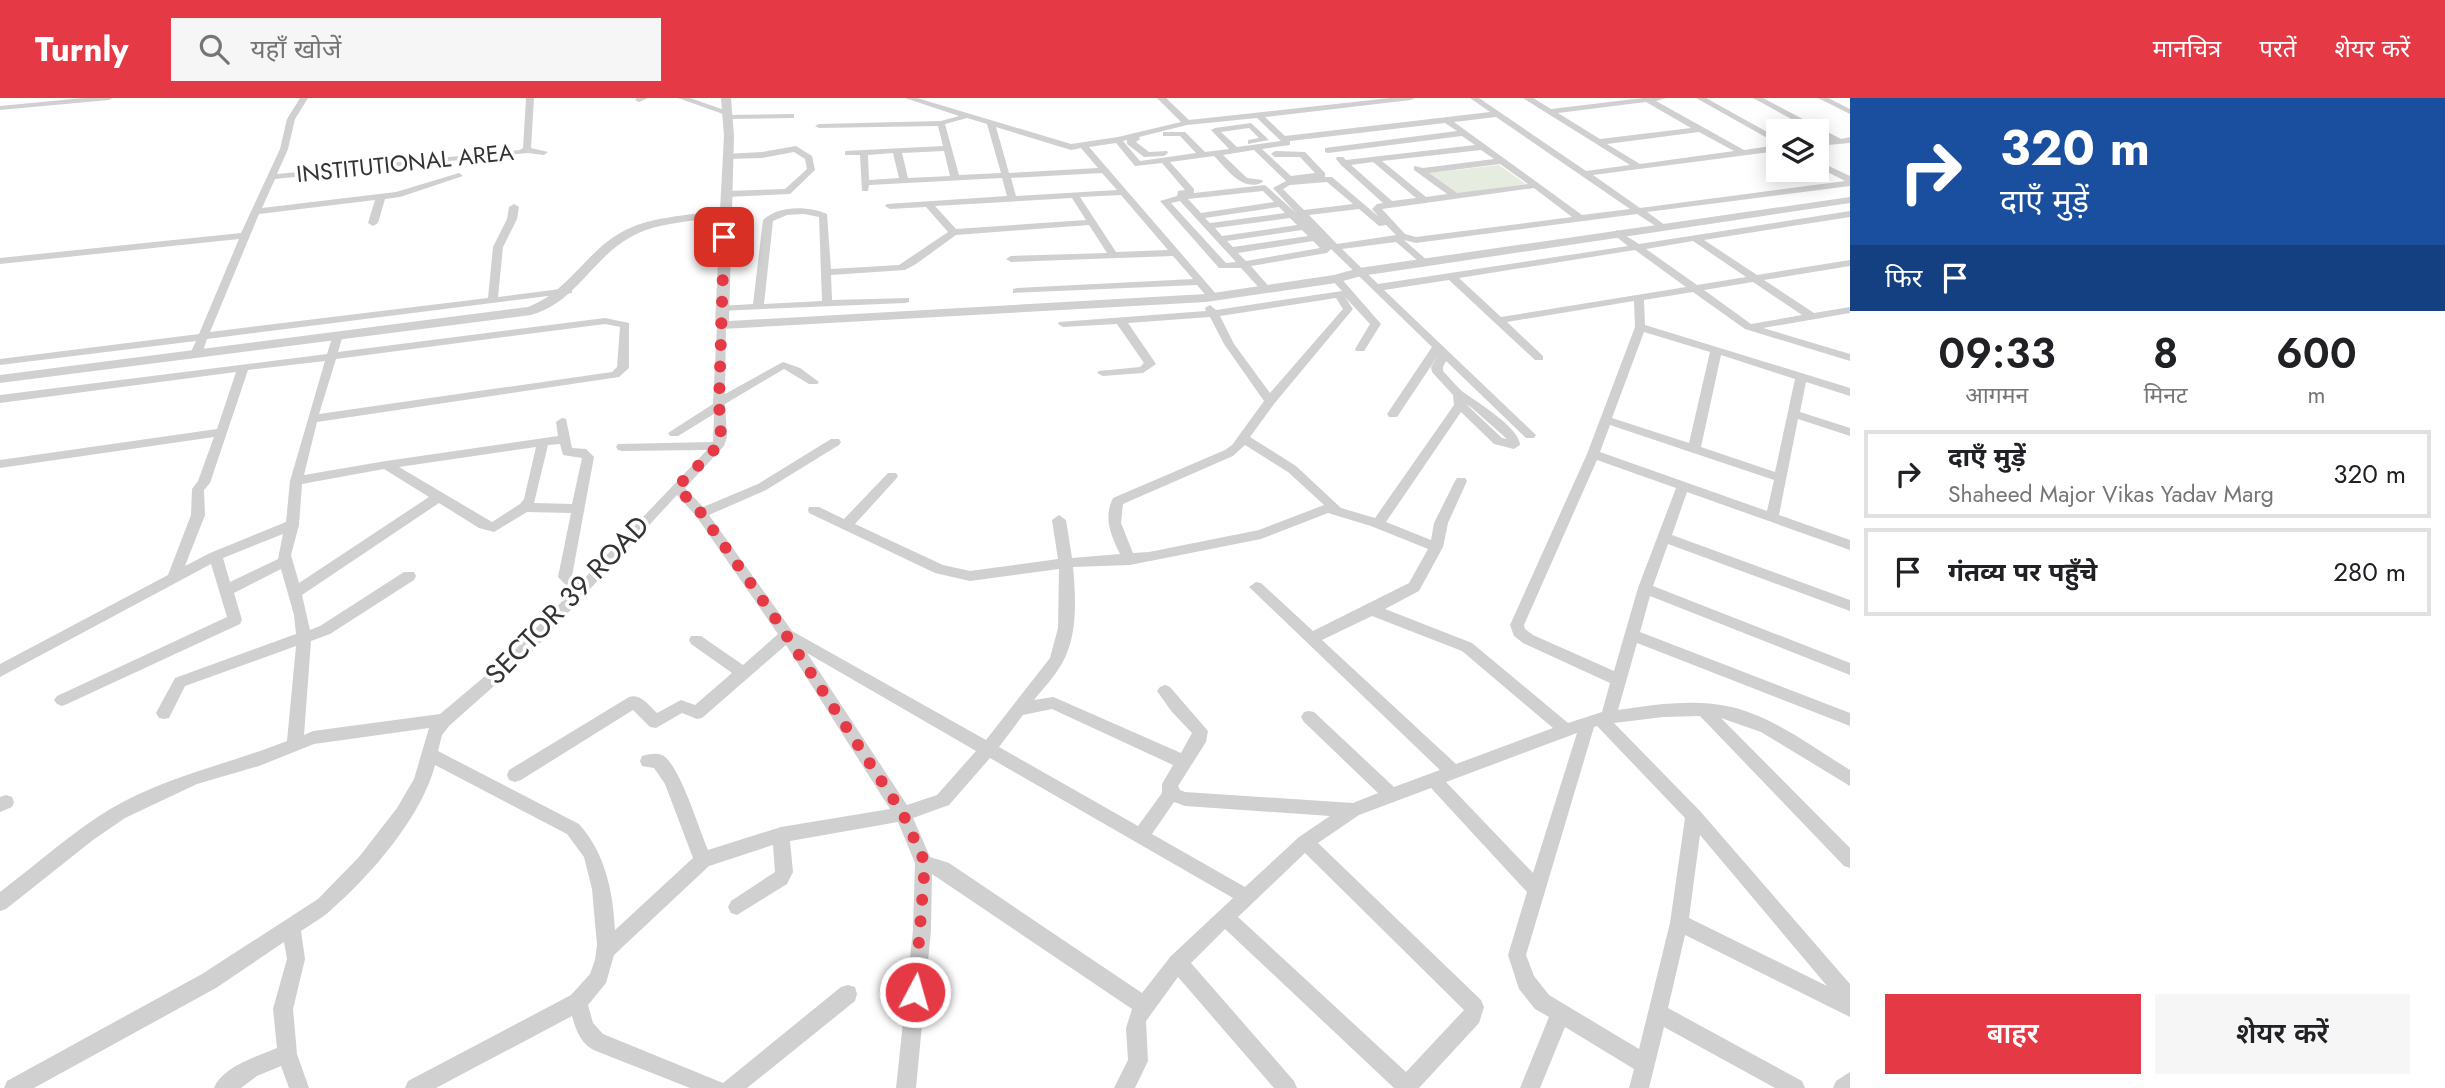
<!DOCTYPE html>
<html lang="hi">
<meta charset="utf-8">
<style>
body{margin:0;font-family:Jost,"Noto Sans Devanagari",sans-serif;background:#f6f6f6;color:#202124;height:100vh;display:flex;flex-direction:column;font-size:26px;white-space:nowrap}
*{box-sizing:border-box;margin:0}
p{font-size:23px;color:#757577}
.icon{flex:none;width:38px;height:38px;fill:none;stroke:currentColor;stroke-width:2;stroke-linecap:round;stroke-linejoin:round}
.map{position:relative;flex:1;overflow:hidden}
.details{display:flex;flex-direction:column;background:#fff;width:595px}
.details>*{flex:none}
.hud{background:#1a4fa0;color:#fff;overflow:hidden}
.fabs{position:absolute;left:1766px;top:21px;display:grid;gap:14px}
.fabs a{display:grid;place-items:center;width:63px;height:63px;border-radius:0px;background:#fff;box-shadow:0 4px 18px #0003;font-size:35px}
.pin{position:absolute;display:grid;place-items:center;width:60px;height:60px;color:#fff;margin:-30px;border-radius:14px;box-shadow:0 4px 10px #0006}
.me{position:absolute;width:77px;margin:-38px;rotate:6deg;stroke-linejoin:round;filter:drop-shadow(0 0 5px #0008)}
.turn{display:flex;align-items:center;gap:24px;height:147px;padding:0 35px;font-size:32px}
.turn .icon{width:91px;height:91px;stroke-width:2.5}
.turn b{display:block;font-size:49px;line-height:60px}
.then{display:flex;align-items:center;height:66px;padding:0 35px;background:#0003;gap:14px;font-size:26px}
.eta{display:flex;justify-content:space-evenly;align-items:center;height:119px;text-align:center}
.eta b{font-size:42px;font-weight:600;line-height:49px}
.primary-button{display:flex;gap:14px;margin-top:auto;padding:14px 35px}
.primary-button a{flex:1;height:80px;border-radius:0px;background:#e63946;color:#fff;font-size:28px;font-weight:600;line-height:80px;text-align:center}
.primary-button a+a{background:#f6f6f6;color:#202124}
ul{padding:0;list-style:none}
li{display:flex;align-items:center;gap:21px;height:88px;margin:0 14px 10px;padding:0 21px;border:4px solid #e0e0e0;border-radius:0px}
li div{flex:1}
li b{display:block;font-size:26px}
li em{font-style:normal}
header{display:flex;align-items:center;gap:42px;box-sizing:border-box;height:98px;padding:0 35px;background:#e63946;color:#fff}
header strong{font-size:33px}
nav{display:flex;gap:38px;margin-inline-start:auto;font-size:24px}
.search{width:490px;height:63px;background:#f6f6f6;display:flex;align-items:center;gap:18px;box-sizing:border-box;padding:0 24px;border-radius:0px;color:#757577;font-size:26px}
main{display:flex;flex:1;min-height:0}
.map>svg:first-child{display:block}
.green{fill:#e6ecdf}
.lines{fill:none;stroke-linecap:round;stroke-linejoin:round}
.minor{fill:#d0d0d0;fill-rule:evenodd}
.tertiary{fill:#d0d0d0;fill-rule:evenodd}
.route{stroke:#e63946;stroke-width:12;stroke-dasharray:0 21.6}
.labels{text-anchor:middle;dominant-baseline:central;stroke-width:7;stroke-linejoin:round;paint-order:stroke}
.far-street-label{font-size:23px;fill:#333;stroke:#fff}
.street-label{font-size:28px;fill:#333;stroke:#fff}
</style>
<header>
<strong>Turnly</strong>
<div class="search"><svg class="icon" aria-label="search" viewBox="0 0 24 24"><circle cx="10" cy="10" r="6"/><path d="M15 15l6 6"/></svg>यहाँ खोजें</div>
<nav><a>मानचित्र</a><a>परतें</a><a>शेयर करें</a></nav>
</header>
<main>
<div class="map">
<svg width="1850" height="990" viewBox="0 0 1850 990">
<rect width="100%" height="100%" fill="#fff"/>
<polygon class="green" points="1499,67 1526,86 1455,96 1428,75"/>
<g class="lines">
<g class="minor">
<polygon points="83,0 113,0 109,2 0,12 0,8"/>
<polygon points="300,0 308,0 295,21 288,51 277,76 520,52 523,50 526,0 534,0 531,50 548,54 544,57 527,55 275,81 262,110 396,94 459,75 463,78 400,99 385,101 378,125 373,128 368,125 375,102 259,116 210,234 488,200 493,149 507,121 509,109 514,106 519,109 517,121 503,149 498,199 568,190 572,191 572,195 207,241 202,256 196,259 190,256 196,243 0,267 0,261 199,236 239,141 0,166 0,160 241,135 280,51 287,21"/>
<polygon points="637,0 648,0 639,4 635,2"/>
<polygon points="678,0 690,0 730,14 723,16"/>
<path d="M905,0h12l154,46 47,-7 63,-15 -24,-24h9l23,22 201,-22h25l-4,2 -146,17 20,19 205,-24 -20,-14h9l107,73 44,-6 -107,-67h10l18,11 92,-11h23l-10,3 88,49 34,-5v6l-185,24 47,33 205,-27 -29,-15v-6l34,16v10l-203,26 18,13v4l-3,1 -25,-16 -221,29 -12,-3 24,21v4l-4,1 -28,-24 -54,7 36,35 250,-38 -14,-11 -2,-2 5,-3 22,14 211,-33v6l-146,23 53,35 93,-15v6l-86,14 50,33 36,-6v6l-87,15 87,26v7l-105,-32 -52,-37 -49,8 1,25 205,63v8l-44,-14 -6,30 50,16v8l-52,-17 -19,96 71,25v10l-163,-58 -15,43 178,65v11l-182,-67 -15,42 197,77v12l-200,-79 -10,36 210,81v13l-213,-83 -19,67c38,-6 81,-12 118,-2 42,12 78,40 114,62v16l-89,-54 -40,-14 129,130v20l-6,-2 -144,-150 -37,1 -49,6 86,88 150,173v33l-165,-82 -17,73 134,73 3,7h-30l-111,-61 -15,61h-20l5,-19 -69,-42 -25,61h-20l29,-71 -14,-8 -16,-20 -11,-34 19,-63 -96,-104 -72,27 -41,28 163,157 3,7 -5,16 -60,65h-25l-169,-159 -34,34 103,118 3,7h-23l-96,-111 -32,44 2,40 -13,27h-21l14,-28 -2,-32 6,-19 -200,-135 -1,56 -15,158h-20l17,-158 2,-67 -17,-41 -108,19 3,31 -6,12 -50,31 -6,-2 -3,-6 3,-6 44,-29 -2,-27 -64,21 -95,89 -8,28 -18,22 5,18 10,11 120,49 118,-96 7,-2 7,2 2,7 -2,7 -108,87h-57l-94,-37c-15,-6 -20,-21 -24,-35l-136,72h-31l3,-7 163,-86 19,-21 5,-14 2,-15 -5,-56 -8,-32 -17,-23 -132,-69c-13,51 -64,110 -103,144 -9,9 -21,15 -31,22l4,28 -12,50 4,45 12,34h-20l-8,-22 -24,10 -16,12h-27c9,-22 42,-31 63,-40l-4,-39 14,-50 -3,-17 -68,46 -182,100h-30l3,-7 195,-107 116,-75 41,-42 38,-49 17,-29 15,-51 -115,16 -55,22 -62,18 -72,34 -32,22 -87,69 -6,2v-19c37,-28 72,-60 112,-84 55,-32 117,-44 175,-67l9,-95 -111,40 -16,32 -5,1 -5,-1 -3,-5 19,-35 121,-44 -2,-19 -13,-46 -47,24 8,27 -2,4 -173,80 -5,2 -5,-2 -3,-4 3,-4 170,-79 -16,-53 -211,113v-13l168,-89 23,-60 1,-26 6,-8 16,-44 -214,31v-8l217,-31 19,-57 -236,31v-8l327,-41 6,-19 5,-3 5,3 -5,17 267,-34 24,5v45l-10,9 -302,45 -13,53 82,-14 172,-25 -2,-14 6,-4 4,1 6,29 14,1 8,8 -22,119 8,7 127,-133 -85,1 -4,-1 -2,-3 2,-3 95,-2 1,-28 -36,22h-8l-2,-3 45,-29 4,-79 1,-2h8l-1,71 58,-32 17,6 19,14 -2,2h-8l-25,-15 -59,35 2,33 -3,9 -39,42 18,19 55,-23 73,-45h8l2,3 -2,3 -73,45 -57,25 83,116 194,109 64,-82 8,-30 1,-59 -89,12 -35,-8 -126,-60 -1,-3 1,-3h10l25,12 44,-46h8l2,3 -2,3 -41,45 88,41 27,6 88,-12 -6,-39 7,-5 7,5 6,38 48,-4c-9,-19 -17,-36 -7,-56l112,-48 7,-5 32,-44 -40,-57 -14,-27 -82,6 28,41 -13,9 -40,3 -6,-3 2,-2 41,-4 4,-4 -27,-39 -54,3 -5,-3 1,-2 147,-11 -1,-3 5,-3 6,5 126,-19 -11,-12 9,-2 41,47 -17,27h-8l-1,-2 15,-25 -25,-27 8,12 -79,95 -24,33 46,29 45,42 34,10 79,-113 -1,-10 -21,-23 -1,-5 8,-13 -42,63h-8l-2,-3 45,-67 -101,-98 -4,4 -76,13 20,23 -5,3 -4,-1 -21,-23h-22l-59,-67 17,-5 1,-5 7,-1 -23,-27 -27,3 -19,-23 -27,4 128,148v4h-8l-12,-14 -184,8v-4l4,-1 176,-9 -20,-23 -162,6 -5,-3 5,-3 96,-3 -18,-28 -133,10 -40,29 -11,6 -74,5 1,25 77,-2v4l-4,1 -187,8v-4l4,-1 31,-2 10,-84c16,-15 45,-14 64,-6l4,55 68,-4 49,-33 -22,-25 -36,2 -5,-3 2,-2 120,-8 -5,-18 -133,7 -1,6h-6l-2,-36h-15v-4l98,-5 -5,-20 -119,2 -4,-2 4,-2 122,-3 18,-5zM1646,4l45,26 -91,11 -42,-26zM1496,19l134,92 -48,6 -128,-93zM967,20l20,6 14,49 -42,2 -14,-51zM1257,20l24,23 -44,6 -16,-15 28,-4 10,10 -11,2v4l21,-4 -18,-17 -36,5 -4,2 18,19 -24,3 -20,-20h-22v4h17l16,17 -56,8 -17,-20 4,-1v4l17,13 20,-1 4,-3 -1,-2 -18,1 -13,-10 4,-3 -1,-2 48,-12zM1445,25l12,8 -132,17v4l3,1 134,-17 13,9 -129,15 -3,-3h-6l-1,2 5,6 42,38 -6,1 -5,5 7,8 -47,-40h-7v-4l-20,-21 -30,-1 -4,3 4,3h25l15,16 -24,3 -29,-27 28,-4v-4zM996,29l75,23 10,-2 17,20 -89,5zM1699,34l35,19 -94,13 -33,-20zM1254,52l32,31 -13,7 23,25 -31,-28 -71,8v-4l-24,-27 44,-6c13,13 29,37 49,26l-1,-2 -15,-2 -24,-23zM1481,52l13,9 -71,9 -9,-2v4l33,24 -21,3 -44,-36zM944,53l6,25 -42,2 -6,-25zM893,55l6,25 -30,2 -1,-25zM1373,64l43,36 -24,3 -41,-36zM1500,66l28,20 -71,9 -28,-20zM1102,75l15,17 -101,6 -5,-18zM1327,84l26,22 -49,6 -21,-21 7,-4zM1534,90l38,29 -156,20 -11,-3 -23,-25zM1263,93l11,11 -73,11 -13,-14zM1121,97l47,55 -52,2 -36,-55zM1072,100l14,22 -130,9 -21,-23zM1180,103l56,61 -10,1 -55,-60zM1279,109l6,6 -75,10 -5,-5zM1359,111l20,17 7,-1 10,10 -59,9 -28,-29zM804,116l15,3 3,84 -58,3 9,-83 14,-6zM1290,120l7,7 -75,11 -7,-8zM1302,132l6,6 -75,11 -6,-6zM1313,143l7,7 -74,13 -8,-8zM1693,143l53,36 -49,8 -51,-36zM1635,152l51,37 -185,30 -42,-39zM1449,182l86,80h8v-4l-36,-34 127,-21 1,26 -48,127 -77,171 4,11 9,7 87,40 -8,29 -34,11 -96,-80 -87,-34 34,-18 24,-44 5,-24 19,-42 -2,-3h-8l-2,3 -21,42 -3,17 -45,-18 75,-110 33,32 20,5 6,-4c0,-17 -43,-43 -57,-53 -7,-6 -13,-14 -20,-21v-4l3,-6 80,77h8l2,-3 -152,-145zM1753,184l49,33 -51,9 -47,-34zM1336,200l7,11 -73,84 -36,-49 -14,-28zM605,226l15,3 -3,40 -5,5 -293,42 17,-55zM1644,234l66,20 -21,91 -77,-25zM1721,257l74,24 -20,93 -74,-25zM325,263l-35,120 -4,41 -76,31 -25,13 20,-51 -1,-25 6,-7 38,-113zM1466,306l6,4 35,31 -5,-1zM1610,327l164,55 -7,31 -167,-59zM560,346l3,11 19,3 -10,46 -38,-1 14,-58zM1245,347l43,27 36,33 -65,25 -110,22 -16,1 -12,-30 2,-19 110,-48zM536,349l-12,52 -4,5 -28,18 -93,-55zM1597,362l79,28 -38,100 -24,83 -81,-36 -8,-6 -1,-4zM384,371l45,28 -130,86 -8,-28 8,-30 3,-41zM677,397l19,21 82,118 -35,31 -42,-29h-10l-2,4 2,4 41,29 -37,32 -14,-5 -24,13c-8,-7 -16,-20 -28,-16l-120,73 -2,5 2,5 6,2 6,-2 112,-70 17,17 6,1 26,-15 15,6 5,-1 84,-73 104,164 -109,18 -73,23c-9,-21 -27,-81 -44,-94 -6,-4 -16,-2 -22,0l-2,5 2,5 12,2 11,16 28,74 -78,72c-2,-39 -10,-77 -36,-106l-141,-73 4,-16 7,-9 80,-71zM439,405l40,25 15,4 33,-20 44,1 -13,64 14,14 -63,65 -69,58 -127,17 -9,4 7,-94 19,-7 84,-54 2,-4 -2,-4h-10l-84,54 -10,4 -8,-35zM1328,415l43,13 57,23 -19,34 -96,48 -52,-48 -5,-1 -7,5 191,183 -46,17 -80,-75 -5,-1 -5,1 -3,5 3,5 74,71 -25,10 -168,-11 -5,-2 -2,-4 28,-44 2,-11 -38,-44 -5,-2 -5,2 -3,4 15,21 20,21 -11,20 -123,-54 -5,-2 -19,3c9,-11 20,-23 27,-35 17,-27 15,-67 12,-98l57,-2 131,-26zM283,436l-5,25 -48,23 -7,-24zM1372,518l90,35 91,77 -97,36 -134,-124zM807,555l169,98 -39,44 -30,10zM1052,611l121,56 -11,19v9l-24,33 -139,-79 24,-32zM1597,628l88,92 -15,105 -31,126 -90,-54 -15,-19 -8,-21 68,-228zM1577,635l-44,140 -87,-91zM990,660l243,140 -62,58 -29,37 -193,-130 -19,-6 -17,-39 36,-13zM1174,704l11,4 145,10 -31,21 -54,50 -93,-53zM1700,737l127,151 -138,-68zM1305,755l159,157 -58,62 -168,-155z"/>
<polygon points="1696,0 1706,0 1778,40 1778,46"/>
<polygon points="1753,0 1763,0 1841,41 1850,39 1850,45 1816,48 1816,43 1830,42"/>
<polygon points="1818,0 1828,0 1850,11 1850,16"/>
<polygon points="791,16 794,16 794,20 726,21 722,19 726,17"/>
<polygon points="796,48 812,58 815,72 790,96 726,99 721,96 726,93 785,91 807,71 805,61 794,54 762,60 728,61 725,60 725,56 762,54"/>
<polygon points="6,697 12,699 14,704 12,709 0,714 0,699"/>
<polygon points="1850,974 1850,990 1833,990 1836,983"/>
</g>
<path class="tertiary" d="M721,0h10l3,38 -5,185 477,-27 128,-19 25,-7 491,-71v6l-489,73 -25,7 -130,19 -484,27 -7,-4 5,-108c-29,5 -65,5 -91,21 -37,21 -54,65 -98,77l-531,68v-8l528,-68c40,-15 57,-54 92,-74 29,-17 68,-17 100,-23l4,-74z"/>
</g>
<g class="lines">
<polyline class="route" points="724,139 719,305 721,339 718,348 677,389 701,415 773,517 903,716 925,765 915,894"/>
</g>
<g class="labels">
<g class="far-street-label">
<text transform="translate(405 65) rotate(-6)">INSTITUTIONAL AREA</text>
</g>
<g class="street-label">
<text transform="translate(567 502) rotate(-46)">SECTOR 39 ROAD</text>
</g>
</g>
</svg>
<div class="fabs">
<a><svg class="icon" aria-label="layers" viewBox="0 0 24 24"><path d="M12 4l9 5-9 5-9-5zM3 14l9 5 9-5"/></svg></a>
</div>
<div class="pin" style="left:724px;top:139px;background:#d93025"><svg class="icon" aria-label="arrive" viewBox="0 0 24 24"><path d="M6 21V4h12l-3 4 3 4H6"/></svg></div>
<svg class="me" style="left:915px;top:894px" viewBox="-20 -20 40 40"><circle r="17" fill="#e63946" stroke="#fff" stroke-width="3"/><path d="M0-11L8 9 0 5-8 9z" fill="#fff"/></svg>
</div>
<section class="details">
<div class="hud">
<div class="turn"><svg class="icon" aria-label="right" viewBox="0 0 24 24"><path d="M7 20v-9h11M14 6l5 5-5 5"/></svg><div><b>320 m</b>दाएँ मुड़ें</div></div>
<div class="then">फिर<svg class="icon" aria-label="arrive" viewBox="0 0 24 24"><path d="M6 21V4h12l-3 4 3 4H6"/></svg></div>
</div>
<div class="eta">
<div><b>09:33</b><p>आगमन</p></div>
<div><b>8</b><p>मिनट</p></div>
<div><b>600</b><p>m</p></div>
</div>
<ul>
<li><svg class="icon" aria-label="right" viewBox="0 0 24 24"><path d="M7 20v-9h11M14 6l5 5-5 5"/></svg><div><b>दाएँ मुड़ें</b><p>Shaheed Major Vikas Yadav Marg</p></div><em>320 m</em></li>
<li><svg class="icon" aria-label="arrive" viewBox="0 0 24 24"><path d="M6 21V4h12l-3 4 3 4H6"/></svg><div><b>गंतव्य पर पहुँचे</b></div><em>280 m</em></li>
</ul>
<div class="primary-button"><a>बाहर</a><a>शेयर करें</a></div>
</section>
</main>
